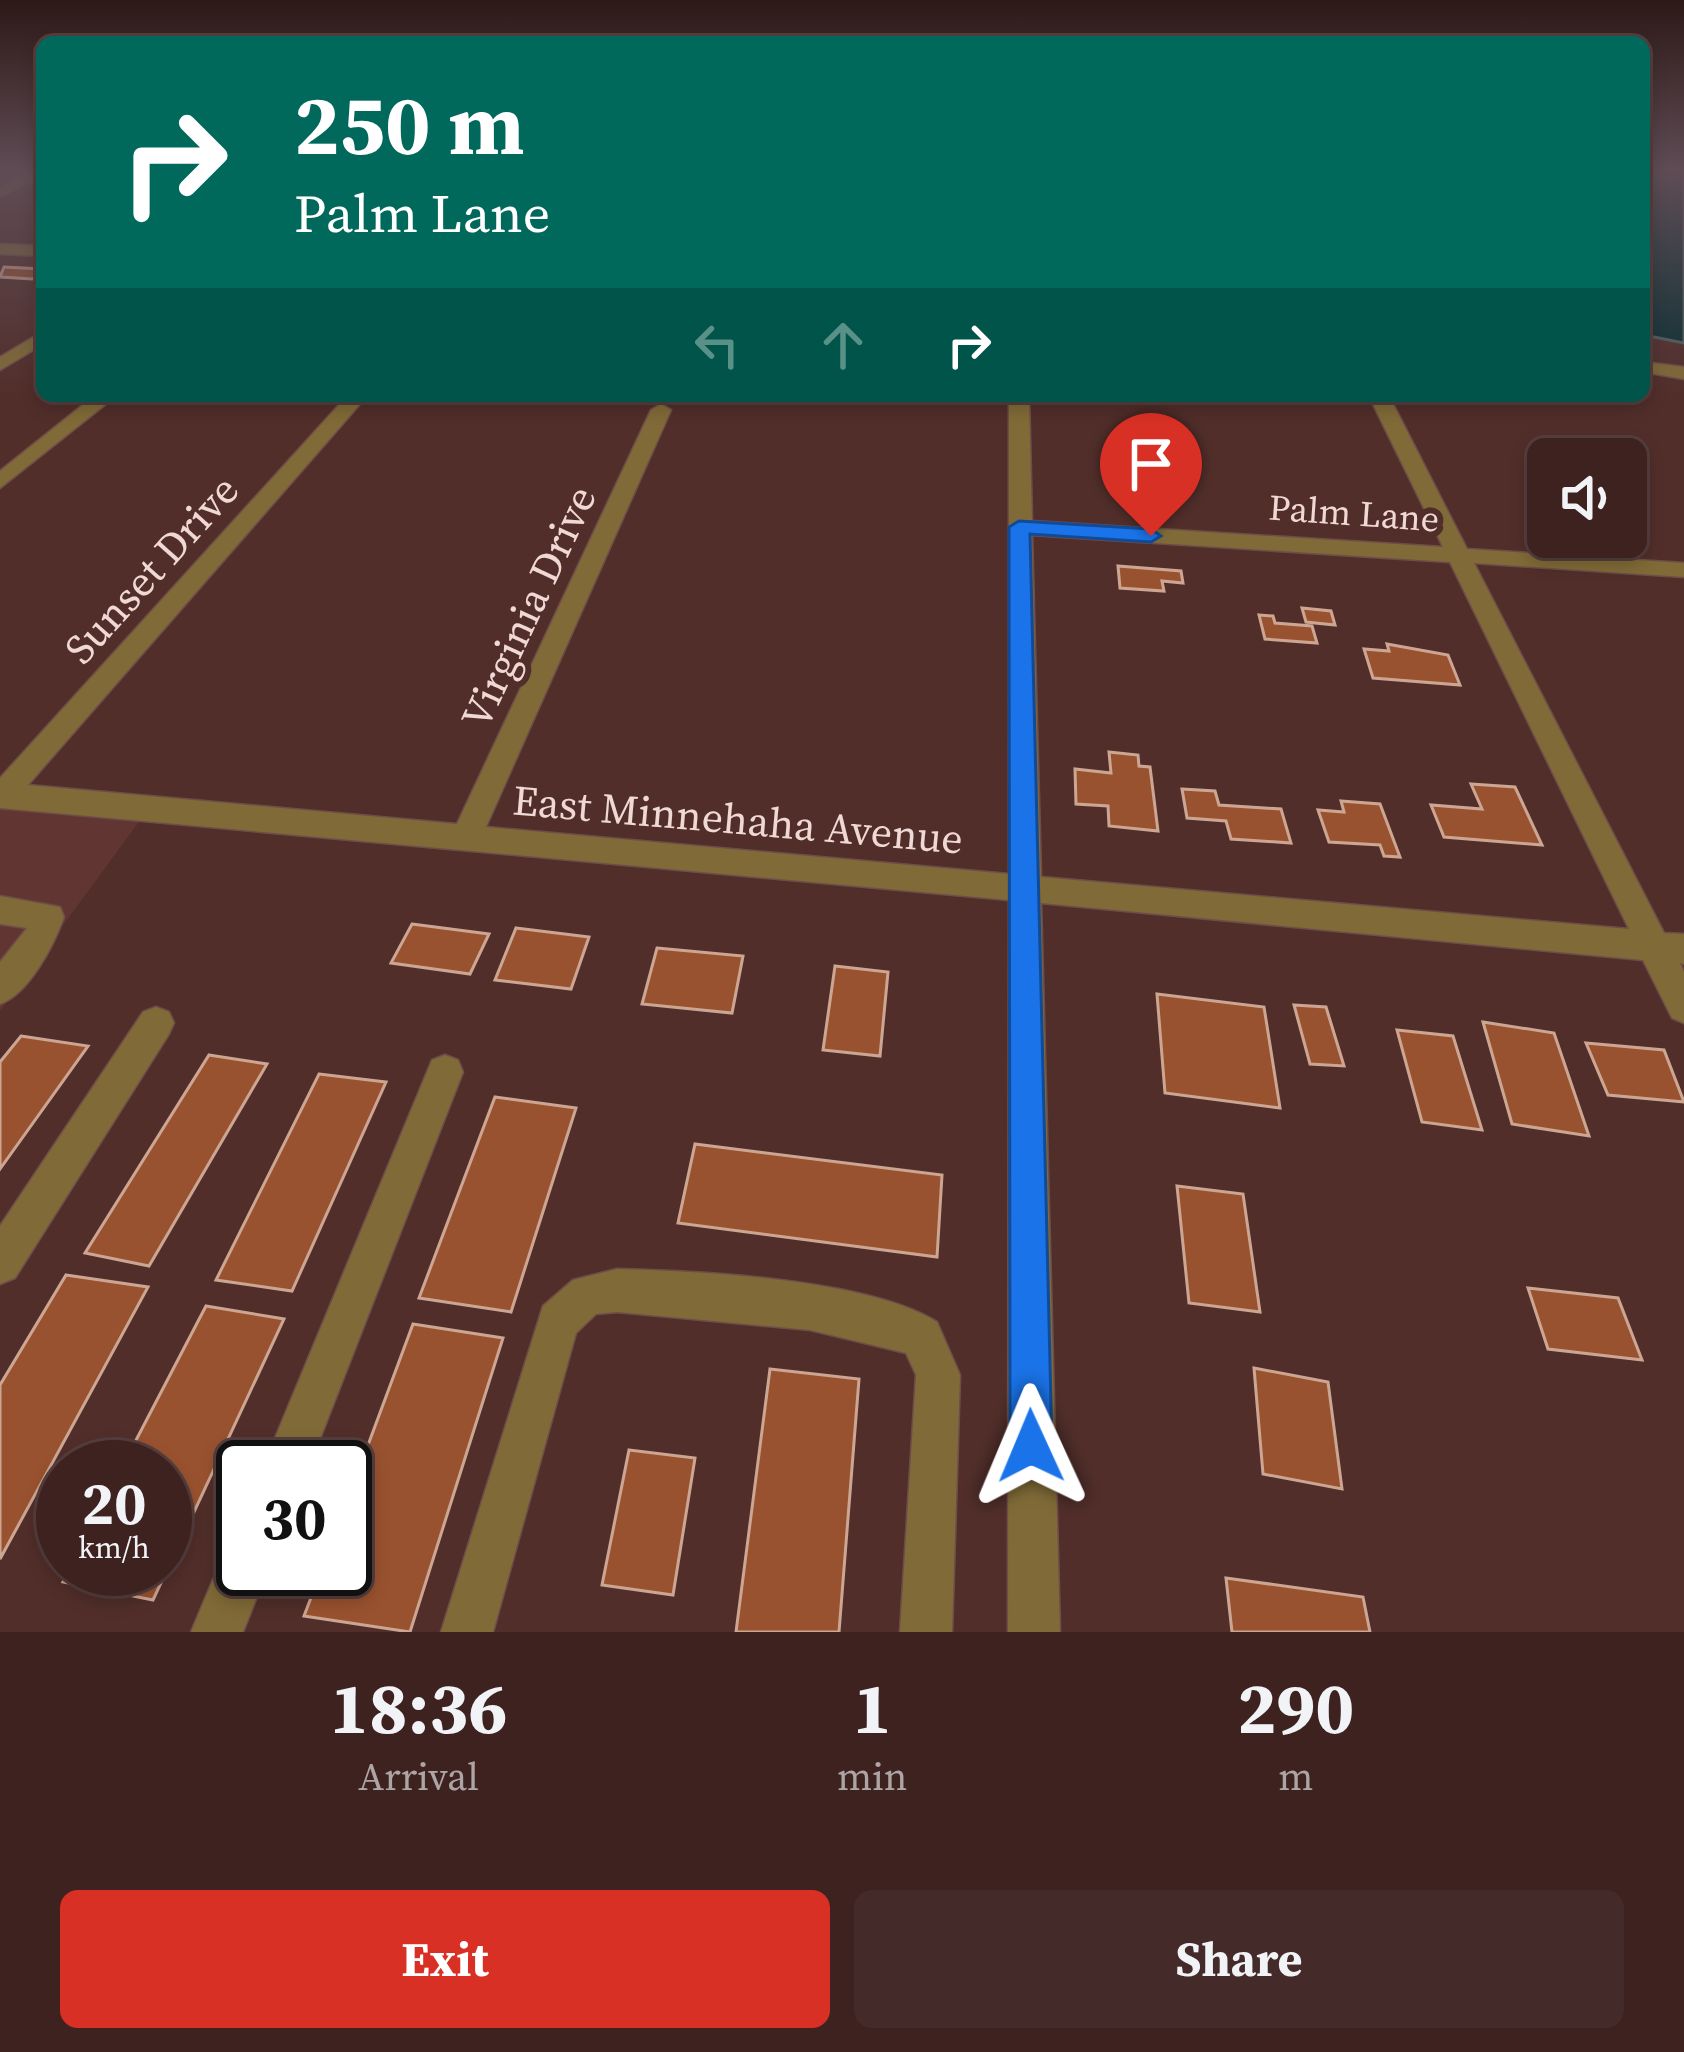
<!DOCTYPE html>
<style>
body{margin:0;font-family:"Source Serif 4",serif;background:#442a29;color:#f1f3f6;height:100vh;display:flex;flex-direction:column;font-size:45px;white-space:nowrap}
*{box-sizing:border-box;margin:0}
p{font-size:39px;color:#ada4a5}
.icon{flex:none;width:66px;height:66px;fill:none;stroke:currentColor;stroke-width:2;stroke-linecap:round;stroke-linejoin:round}
.map{position:relative;height:1632px;overflow:hidden}
.details{display:flex;flex-direction:column;background:#3d2220;flex:1}
.details>*{flex:none}
.top-card{position:absolute;left:36px;top:36px;width:1614px;height:366px;border-radius:18px;box-shadow:0 6px 18px #0003,0 0 0 3px #563f3e;background:#00695c;color:#fff;overflow:hidden}
.controls{position:absolute;left:1527px;top:438px;display:grid;gap:24px}
.controls a{display:grid;place-items:center;width:120px;height:120px;border-radius:18px;background:#3d2220;box-shadow:0 6px 18px #0003,0 0 0 3px #563f3e;font-size:60px}
.speed{position:absolute;left:36px;top:1440px;display:flex;gap:24px;font-size:60px;font-weight:700;text-align:center}
.speed>*{display:grid;place-content:center;width:156px;height:156px;border-radius:50%;background:#3d2220;box-shadow:0 6px 18px #0003,0 0 0 3px #563f3e;line-height:1}
.speed small{font-size:30px;font-weight:400}
.speed .limit{border:6px solid #111;border-radius:18px;background:#fff;color:#111}
.pin{position:absolute;display:grid;place-items:center;width:102px;height:102px;color:#fff;margin:-123px -51px;border-radius:50% 50% 50% 0;rotate:-45deg;box-shadow:0 0 12px #0007}
.pin .icon{rotate:45deg}
.me{position:absolute;width:132px;margin:-66px;rotate:359deg;stroke-linejoin:round;filter:drop-shadow(0 0 9px #0008)}
.turn{display:flex;align-items:center;gap:42px;height:252px;padding:0 60px;font-size:54px}
.turn .icon{width:156px;height:156px;stroke-width:2.5}
.turn b{display:block;font-size:84px;line-height:102px}
.lanes{display:flex;align-items:center;height:114px;padding:0 60px;background:#0003;justify-content:center;gap:60px;direction:ltr}
.lanes .off{opacity:.35}
.eta{display:flex;justify-content:space-evenly;align-items:center;height:204px;text-align:center}
.eta b{font-size:72px;font-weight:700;line-height:84px}
.action{display:flex;gap:24px;margin-top:auto;padding:24px 60px}
.action a{flex:1;height:138px;border-radius:18px;background:#d93025;color:#fff;font-size:48px;font-weight:700;line-height:138px;text-align:center}
.action a+a{background:#442a29;color:#f1f3f6}
.map>svg:first-child{display:block}
.built{fill:#613632}
.water{fill:#072e32;stroke:#4d6163;stroke-width:3}
.building{fill:#99522f;stroke:#cda693;stroke-width:3}
.lines{fill:none;stroke-linecap:round;stroke-linejoin:round}
.minor-casing{stroke:#6e4d49;stroke-width:3}
.minor{fill:#806a37;fill-rule:evenodd}
.route{fill:#1a73e8;stroke:#114b97;stroke-width:3}
.labels{text-anchor:middle;dominant-baseline:central;stroke-width:12;stroke-linejoin:round;paint-order:stroke}
.far-street-label{font-size:36px;fill:#f0d8d5;stroke:#512e2a}
.street-label{font-size:42px;fill:#f0d8d5;stroke:#512e2a}
</style>
<div class="map">
<svg width="1684" height="1632" viewBox="0 0 1684 1632">
<rect width="100%" height="100%" fill="#512e2a"/>
<polygon class="built" points="0,805 141,819 0,1011"/>
<polygon class="water" points="1644,170 1684,170 1684,343 1644,335"/>
<g class="building">
<polygon points="4,267 42,269 42,273 32,279 0,277"/>
<polygon points="1118,566 1181,571 1183,583 1162,581 1164,591 1120,588"/>
<polygon points="1302,608 1331,611 1335,625 1306,622"/>
<polygon points="1259,615 1273,616 1275,623 1312,626 1317,643 1265,639"/>
<polygon points="1387,644 1448,655 1460,685 1373,678 1364,649 1389,651"/>
<polygon points="1109,752 1138,755 1139,766 1150,767 1158,831 1109,826 1108,806 1076,804 1075,769 1111,773"/>
<polygon points="1471,784 1515,787 1542,845 1444,837 1431,805 1482,809"/>
<polygon points="1182,789 1215,791 1219,805 1281,809 1291,843 1231,839 1226,821 1187,818"/>
<polygon points="1341,801 1380,804 1400,857 1384,856 1380,845 1329,842 1318,810 1344,812"/>
<polygon points="412,924 489,934 470,974 391,963"/>
<polygon points="516,928 589,937 571,989 495,980"/>
<polygon points="657,948 743,956 732,1013 642,1004"/>
<polygon points="835,966 888,972 880,1056 823,1050"/>
<polygon points="1157,994 1264,1007 1280,1108 1165,1093"/>
<polygon points="1294,1005 1326,1007 1344,1066 1310,1064"/>
<polygon points="1483,1022 1554,1033 1589,1136 1512,1124"/>
<polygon points="1397,1030 1453,1036 1482,1130 1422,1122"/>
<polygon points="21,1036 88,1046 0,1169 0,1062"/>
<polygon points="1586,1043 1664,1050 1684,1102 1608,1095"/>
<polygon points="209,1055 267,1064 149,1266 85,1253"/>
<polygon points="319,1074 386,1082 292,1291 216,1280"/>
<polygon points="495,1097 576,1108 511,1312 419,1298"/>
<polygon points="695,1144 942,1175 937,1257 678,1223"/>
<polygon points="1177,1186 1243,1194 1260,1312 1189,1303"/>
<polygon points="66,1275 148,1287 0,1559 0,1385"/>
<polygon points="1528,1288 1618,1298 1642,1360 1548,1349"/>
<polygon points="206,1306 284,1319 153,1600 63,1582 70,1569 165,1569 165,1467 122,1467"/>
<polygon points="413,1324 503,1338 410,1632 304,1616 322,1569 345,1569 345,1507"/>
<polygon points="1254,1368 1328,1382 1342,1489 1263,1474"/>
<polygon points="770,1369 859,1379 839,1632 736,1632"/>
<polygon points="629,1450 695,1458 673,1595 602,1585"/>
<polygon points="1226,1578 1363,1597 1370,1632 1232,1632"/>
</g>
<g class="lines">
<g class="minor-casing">
<g id="minor">
<polygon points="34,170 42,170 42,176 0,197 0,188"/>
<polygon points="0,244 42,246 42,256 0,254"/>
<polygon points="42,332 42,345 0,370 0,357"/>
<polygon points="1644,362 1684,367 1684,379 1644,372"/>
<polygon points="94,396 116,396 0,488 0,471"/>
<path d="M347,396h20l-339,389 429,39 194,-414 10,-6 10,6 -185,417 523,47v-478h20l3,125 411,26 -74,-151h20l78,153 217,14v14l-210,-14 190,370 20,1v30l-4,-1 4,9v51l-12,-5 -29,-58 -602,-57 19,729h-52l1,-732 -1009,-92v-30zM1032,535l418,27 179,367 -588,-52z"/>
<path d="M0,896l60,11 4,10c-10,28 -35,77 -64,87v-42l27,-34 -27,-4z"/>
<polygon points="156,1007 169,1012 174,1023 169,1034 15,1278 0,1284 0,1226 143,1012"/>
<polygon points="445,1055 458,1060 463,1072 309,1467 263,1467 432,1060"/>
<path d="M617,1269c82,2 252,10 320,53l23,53 -8,257h-52l16,-257 -10,-22 -96,-23 -193,-18 -21,2 -20,19 -83,299h-52l102,-326 30,-26z"/>
<polygon points="243,1544 243,1569 268,1569 243,1632 191,1632 225,1551"/>
</g>
</g>
<use href="#minor" class="minor"/>
</g>
<linearGradient id="sky" x2="0" y2="1"><stop stop-color="#2d1917"/><stop offset="0.43" stop-color="#5f4c55"/><stop offset="1" stop-color="#5f4c55" stop-opacity="0"/></linearGradient>
<rect width="1684" height="398" fill="url(#sky)"/>
<polygon class="route" points="1019,521 1151,529 1161,536 1151,542 1030,534 1052,1446 1046,1461 1031,1467 1016,1461 1010,1446 1009,527"/>
<g class="labels">
<g class="far-street-label">
<text transform="translate(1354 513) rotate(4)">Palm Lane</text>
</g>
<g class="street-label">
<text transform="translate(151 569) rotate(-48)">Sunset Drive</text>
<text transform="translate(528 607) rotate(-65)">Virginia Drive</text>
<text transform="translate(738 819) rotate(5)">East Minnehaha Avenue</text>
</g>
</g>
</svg>
<div class="controls">
<a><svg class="icon" aria-label="sound" viewBox="0 0 24 24"><path d="M4 9h4l5-4v14l-5-4H4zM17 9q2 3 0 6"/></svg></a>
</div>
<div class="speed"><div>20<small>km/h</small></div><div class="limit">30</div></div>
<div class="pin" style="left:1151px;top:536px;background:#d93025"><svg class="icon" aria-label="arrive" viewBox="0 0 24 24"><path d="M6 21V4h12l-3 4 3 4H6"/></svg></div>
<svg class="me" style="left:1031px;top:1446px" viewBox="-20 -20 40 40"><path d="M0-17L14 15 0 8-14 15z" fill="#1a73e8" stroke="#fff" stroke-width="4"/></svg>
<div class="top-card">
<div class="turn"><svg class="icon" aria-label="right" viewBox="0 0 24 24"><path d="M7 20v-9h11M14 6l5 5-5 5"/></svg><div><b>250 m</b>Palm Lane</div></div>
<div class="lanes"><svg class="icon off" aria-label="left" viewBox="0 0 24 24"><path d="M17 20v-9H6M10 6l-5 5 5 5"/></svg><svg class="icon off" aria-label="ahead" viewBox="0 0 24 24"><path d="M12 20V5M6 11l6-6 6 6"/></svg><svg class="icon" aria-label="right" viewBox="0 0 24 24"><path d="M7 20v-9h11M14 6l5 5-5 5"/></svg></div>
</div>
</div>
<section class="details">
<div class="eta">
<div><b>18:36</b><p>Arrival</p></div>
<div><b>1</b><p>min</p></div>
<div><b>290</b><p>m</p></div>
</div>
<div class="action"><a>Exit</a><a>Share</a></div>
</section>
